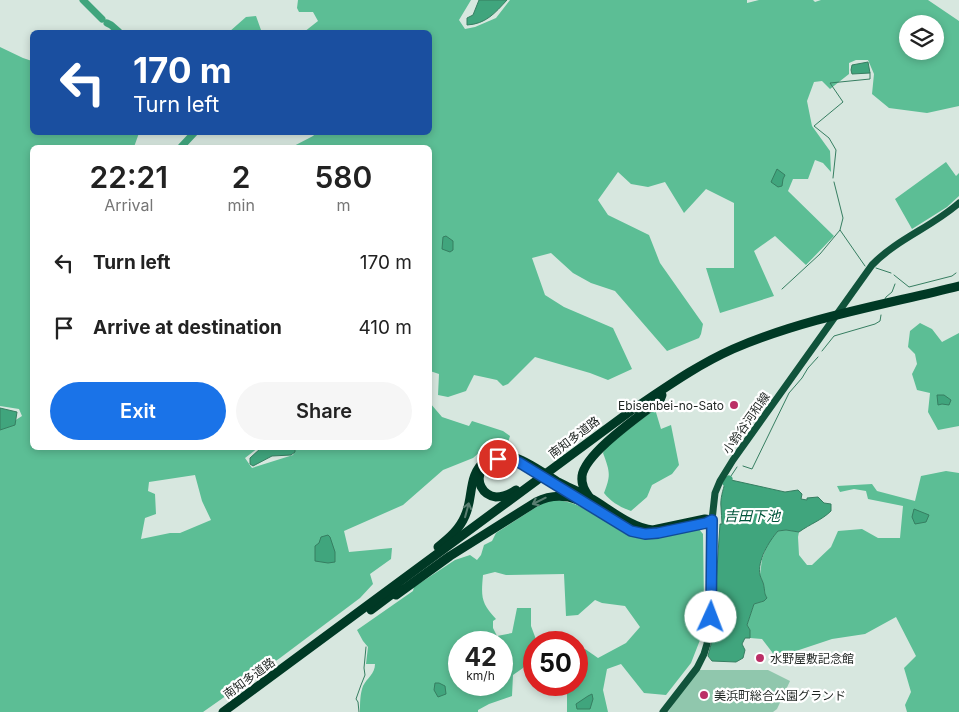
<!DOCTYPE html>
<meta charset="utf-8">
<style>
body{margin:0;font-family:Inter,"Noto Sans JP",sans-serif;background:#f6f6f6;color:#222;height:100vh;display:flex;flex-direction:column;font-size:19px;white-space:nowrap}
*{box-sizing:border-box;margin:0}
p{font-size:16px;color:#767676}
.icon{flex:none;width:28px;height:28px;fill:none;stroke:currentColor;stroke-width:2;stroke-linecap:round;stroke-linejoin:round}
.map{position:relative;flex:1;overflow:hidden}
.details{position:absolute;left:30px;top:145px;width:402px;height:305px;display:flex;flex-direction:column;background:#fff;border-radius:8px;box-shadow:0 2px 8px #0003}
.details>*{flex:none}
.top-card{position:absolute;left:30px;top:30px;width:402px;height:105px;border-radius:8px;box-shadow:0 2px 8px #0003;background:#1a4fa0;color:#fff;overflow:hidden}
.tools{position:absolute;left:899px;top:15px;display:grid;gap:10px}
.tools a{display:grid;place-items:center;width:45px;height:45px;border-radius:50%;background:#fff;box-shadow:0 2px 8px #0003;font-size:25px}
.speed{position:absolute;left:448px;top:631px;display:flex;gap:10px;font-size:25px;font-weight:700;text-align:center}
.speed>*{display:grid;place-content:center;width:65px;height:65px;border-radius:50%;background:#fff;box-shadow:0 2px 8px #0003;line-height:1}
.speed small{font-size:12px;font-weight:400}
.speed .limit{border:8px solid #d22;background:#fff;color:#111}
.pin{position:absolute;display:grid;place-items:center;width:42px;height:42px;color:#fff;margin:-21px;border:2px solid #fff;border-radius:50%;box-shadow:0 1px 5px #0007}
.me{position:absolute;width:55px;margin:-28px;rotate:2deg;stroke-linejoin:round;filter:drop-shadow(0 0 4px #0008)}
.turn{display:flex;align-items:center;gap:18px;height:105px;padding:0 20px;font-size:22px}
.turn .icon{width:65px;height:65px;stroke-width:2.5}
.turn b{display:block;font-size:35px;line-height:42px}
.eta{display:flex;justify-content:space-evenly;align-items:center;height:85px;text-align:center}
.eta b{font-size:30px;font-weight:600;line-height:35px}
.action{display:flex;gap:10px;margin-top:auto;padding:10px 20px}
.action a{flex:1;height:58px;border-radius:30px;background:#1a73e8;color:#fff;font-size:20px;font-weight:600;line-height:58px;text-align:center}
.action a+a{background:#f6f6f6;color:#222}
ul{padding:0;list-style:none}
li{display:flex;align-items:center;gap:15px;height:65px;padding:0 20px}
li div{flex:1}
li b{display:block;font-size:19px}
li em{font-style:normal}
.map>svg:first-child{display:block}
.green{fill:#90c7ad}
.forest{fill:#5cbe95;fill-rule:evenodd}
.water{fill:#40a57d;stroke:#367e61}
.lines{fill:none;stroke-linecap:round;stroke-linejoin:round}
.stream{stroke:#367e61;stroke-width:1}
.river{stroke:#40a57d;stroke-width:7}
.major{stroke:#11533b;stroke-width:7}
.highway{stroke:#003925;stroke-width:9}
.oneway{stroke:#597e71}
.route-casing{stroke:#114b97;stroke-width:12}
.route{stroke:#1a73e8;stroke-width:9}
.poi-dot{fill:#bb2f66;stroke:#fff;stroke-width:2}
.labels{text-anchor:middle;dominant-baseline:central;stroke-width:4.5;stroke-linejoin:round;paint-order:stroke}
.poi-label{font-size:12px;fill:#1e2421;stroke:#fff;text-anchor:start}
.street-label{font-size:12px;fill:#1e2421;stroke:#fff}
.water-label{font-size:14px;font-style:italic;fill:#00543a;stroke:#fff}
</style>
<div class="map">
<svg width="959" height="712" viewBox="0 0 959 712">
<rect width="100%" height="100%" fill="#d7e7df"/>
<polygon class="green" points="697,670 768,670 790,681 777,709 773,712 668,712"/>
<g class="forest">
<path d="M298,0h173l-12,20 6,9 10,-2 21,-9 14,-18h237v3l12,-3h54l2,2 6,-2h107l31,21v85l-32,7 -38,-5 -17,-14 2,-20 -6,-14h-12l-7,3v11l-19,15 -8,-8 -8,1 -7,19 5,25 18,25 1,21 -8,-9 -8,-3 -7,19h-15l-5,12 46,45 -28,29 -31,-29 -21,15 20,45 -54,17 -14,-45h28v-65l-28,-14 -22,24 -19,-31 -17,5 -17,-3 -13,-12 -20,28 10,15 41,20 11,28 43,61 -2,10 -2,4 -32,13 -52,-60 -24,-8 -18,-10 -22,-20 -19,5 13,37 19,12 49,21 19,41 -24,11 -18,-7 -55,-16 -27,27 -5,2 -6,-6 -23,-5 -8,16 -18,6 -10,-2 1,-21 -9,-3v-223h-140l23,-12 3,-3 114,-1v-100h-126l14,-11 -5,-9h-14l-2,-4zM908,24h27v27h-27z"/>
<polygon points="256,16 261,30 289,32 229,32 246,17"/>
<path d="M0,47l23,11 9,3v71l107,1 -5,14 -102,1v300h226l-13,10 7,10 41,-13 3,-7h134v-45l12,14 27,9 3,-5 31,10 7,5 -3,10 -21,1 -13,11 -30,12 -40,35 -59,26 5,21 43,-4 -1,11 -21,15 3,10 -13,14 -80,60 -77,54h-203v-282l22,-14 -3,-7 -19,-3zM195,475l7,26 9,19 -31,13h-10l-29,6 4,-21 11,-4 -1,-20 -7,-3 1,-9z"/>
<polygon points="946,162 956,176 959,173 959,196 947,207 912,229 895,199"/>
<polygon points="920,323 932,329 942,342 959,333 959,426 938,430 928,412 930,393 917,390 912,374 917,364 915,354 908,347 910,331"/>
<path d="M655,409l6,20 10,-4 8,40 -7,9 -20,11 -5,12 -16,14c-11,-4 -20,-9 -27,-18 7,-18 6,-21 -1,-40l3,-6z"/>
<polygon points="946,471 959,473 959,712 907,712 905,705 911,692 904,668 916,656 896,617 865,634 832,639 775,658 772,652 762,639 750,638 750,630 747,625 754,604 764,601 764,585 760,575 762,559 769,541 778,531 786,530 799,532 798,537 799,555 807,565 812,565 831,547 838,531 862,529 878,538 900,538 903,506 868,499 866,491 854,489 840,492 837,486 872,484 877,491 915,501 921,476"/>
<path d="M552,500c25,0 43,15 63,27 4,3 9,7 14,8 19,7 49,-3 69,-7l5,6 1,71 -4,35 -9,23 -25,32 -22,-2 -23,-29 -14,5 -4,21 5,22h-41v-18l3,-9h6c0,-17 -3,-22 9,-36l13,9 28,-15 14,-16 -15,-21 -23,-3 -7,-3 -17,15 -12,1 -2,-42 -58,1 -11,-3 -12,3c-2,22 -2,28 13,44l-3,2v7l4,8 15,-3 5,-25h14v18l6,16h-3v18h-5l-6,8 -10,7 -1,21 -23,8 -11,6v2h-118c0,-9 0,-18 3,-26 4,-8 12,-12 12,-22h-9l2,-17 -5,-6 -6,-11 56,-39 1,-4 41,-27 15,-5 7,5 4,-5 3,-10 8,-4 4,-8 45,-29zM459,642h42v43h-42z"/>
</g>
<g class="water">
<path d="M479,0h28c-12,13 -21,24 -40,25v-7l6,-3z"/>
<polygon points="868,62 870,73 852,74 851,70 852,65"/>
<polygon points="777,169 785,175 783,179 782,186 778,187 771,182"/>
<polygon points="446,236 453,241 453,250 450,252 442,249 443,237"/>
<polygon points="937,395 944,395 951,400 949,405 942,404 938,405"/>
<polygon points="0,408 17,412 15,425 0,430"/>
<polygon points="261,448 295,448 295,452 291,455 272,456 253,466 250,464 250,458"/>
<path d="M731,480l54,12 13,-2 4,4 -1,5 6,1v-2l11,-1 6,6 7,1v7c-9,9 -21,13 -32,21l-13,-2 -8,1c-9,10 -21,30 -18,44 1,4 4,8 4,12 1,5 0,6 3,11l-3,3 -10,3 -7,21 3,5v8h-5l-3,6 3,6 -2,8 -7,4 -24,-1 -4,-5 5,-19 5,-2 6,-11 -4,-5 1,-17 -6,-3 5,-75h2c0,-6 -1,-11 -1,-17 -1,-8 2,-17 4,-24l2,1z"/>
<polygon points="914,509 929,515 926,522 915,524 912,517"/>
<polygon points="328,535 330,537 335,552 335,562 328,563 315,561 315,546 319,543 321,537"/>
<polygon points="435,683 439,683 445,686 446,694 438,697 434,690"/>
<polygon points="592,694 593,699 590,709 577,709 576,704 588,696"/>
</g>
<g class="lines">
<g class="stream">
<polyline points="833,178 836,150 829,138 814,126 843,102 830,83 870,79 870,73"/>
<polyline points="834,182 843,218 840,230"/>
<polyline points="876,268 891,273"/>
<polyline points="894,275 909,287 952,276 956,273"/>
<polyline points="782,289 820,254 840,230 865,266"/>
<polyline points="885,299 886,297 892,292 895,284"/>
<polyline points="822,351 834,336 875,324 880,321 881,315"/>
<polyline points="743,466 752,469 789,393 802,378 808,368 818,357"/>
<polyline points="729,479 737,467"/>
<polyline points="359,712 358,702 356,699 361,685 365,675 364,668 366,647"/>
</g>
<g class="river">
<polyline points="83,0 102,19"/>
<polyline points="107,23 111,25 119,32"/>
<polyline points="181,147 195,132"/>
<polyline points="726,483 729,479"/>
</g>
<path class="major" d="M663,712l34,-44 7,-14 3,-10 4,-27 1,-97 3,-27 5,-12 13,-21 139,-195c25,-26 60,-38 87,-62"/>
<g class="highway">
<path d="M482,469c-7,12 0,26 14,28 8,0 14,-3 20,-7"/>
<polyline points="573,494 631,531 646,534"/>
<path d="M590,498c-5,-7 -9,-13 -8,-22 3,-23 59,-61 78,-76l2,-5"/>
<path d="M438,547c11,-9 21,-17 27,-31 9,-19 2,-41 21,-56 6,-5 17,-7 25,-4 17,5 32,17 47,26 11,6 23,10 34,17 17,10 41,30 61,31l52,-11 7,1"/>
<path d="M396,595l54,-39 86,-54c14,-7 27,-8 42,-2"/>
<polyline points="371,610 399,589"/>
<path d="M223,712l409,-302c33,-22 65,-45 101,-61 72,-31 150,-44 226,-63"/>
</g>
</g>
<defs><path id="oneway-shaft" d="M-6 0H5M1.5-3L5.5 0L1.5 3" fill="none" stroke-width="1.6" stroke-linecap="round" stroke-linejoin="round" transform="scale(1.25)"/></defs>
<g class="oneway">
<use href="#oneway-shaft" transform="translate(539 501) rotate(154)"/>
<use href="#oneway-shaft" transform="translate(467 510) rotate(-75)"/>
</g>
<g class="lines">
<g class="route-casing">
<polyline id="route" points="498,459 513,460 520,463 631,531 645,534 658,533 706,523 712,520 711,617"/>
</g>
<use href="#route" class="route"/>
</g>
<g class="poi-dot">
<circle cx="734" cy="405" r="5"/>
<circle cx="760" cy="658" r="5"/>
<circle cx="704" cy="695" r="5"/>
</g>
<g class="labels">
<g class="poi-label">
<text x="724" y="405" text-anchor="end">Ebisenbei-no-Sato</text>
<text x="770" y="658">水野屋敷記念館</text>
<text x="714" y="695">美浜町総合公園グランド</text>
</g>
<g class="street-label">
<text transform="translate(746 423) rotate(-55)">小鈴谷河和線</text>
<text transform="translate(574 437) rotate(-37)">南知多道路</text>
<text transform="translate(249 678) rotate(-36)">南知多道路</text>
</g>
<g class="water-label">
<text x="752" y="515">吉田下池</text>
</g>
</g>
</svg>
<div class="tools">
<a><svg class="icon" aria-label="layers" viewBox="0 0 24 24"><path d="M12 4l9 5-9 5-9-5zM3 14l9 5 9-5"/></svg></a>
</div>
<div class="speed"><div>42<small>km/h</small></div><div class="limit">50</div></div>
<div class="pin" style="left:498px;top:459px;background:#d93025"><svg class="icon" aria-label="arrive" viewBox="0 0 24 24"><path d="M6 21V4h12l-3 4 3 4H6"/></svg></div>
<svg class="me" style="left:711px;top:617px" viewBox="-20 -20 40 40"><circle r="19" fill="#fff"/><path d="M0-13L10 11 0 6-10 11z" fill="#1a73e8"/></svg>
<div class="top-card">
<div class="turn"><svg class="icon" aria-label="left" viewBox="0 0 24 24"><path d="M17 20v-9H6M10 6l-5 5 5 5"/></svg><div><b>170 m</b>Turn left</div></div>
</div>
<section class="details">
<div class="eta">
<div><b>22:21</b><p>Arrival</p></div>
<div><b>2</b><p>min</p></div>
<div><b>580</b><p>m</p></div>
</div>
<ul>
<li><svg class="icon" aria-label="left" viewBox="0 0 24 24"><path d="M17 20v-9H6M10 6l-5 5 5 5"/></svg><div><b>Turn left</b></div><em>170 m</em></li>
<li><svg class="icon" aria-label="arrive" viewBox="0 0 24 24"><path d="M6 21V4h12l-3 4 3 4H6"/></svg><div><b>Arrive at destination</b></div><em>410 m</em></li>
</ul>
<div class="action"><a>Exit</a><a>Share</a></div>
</section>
</div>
